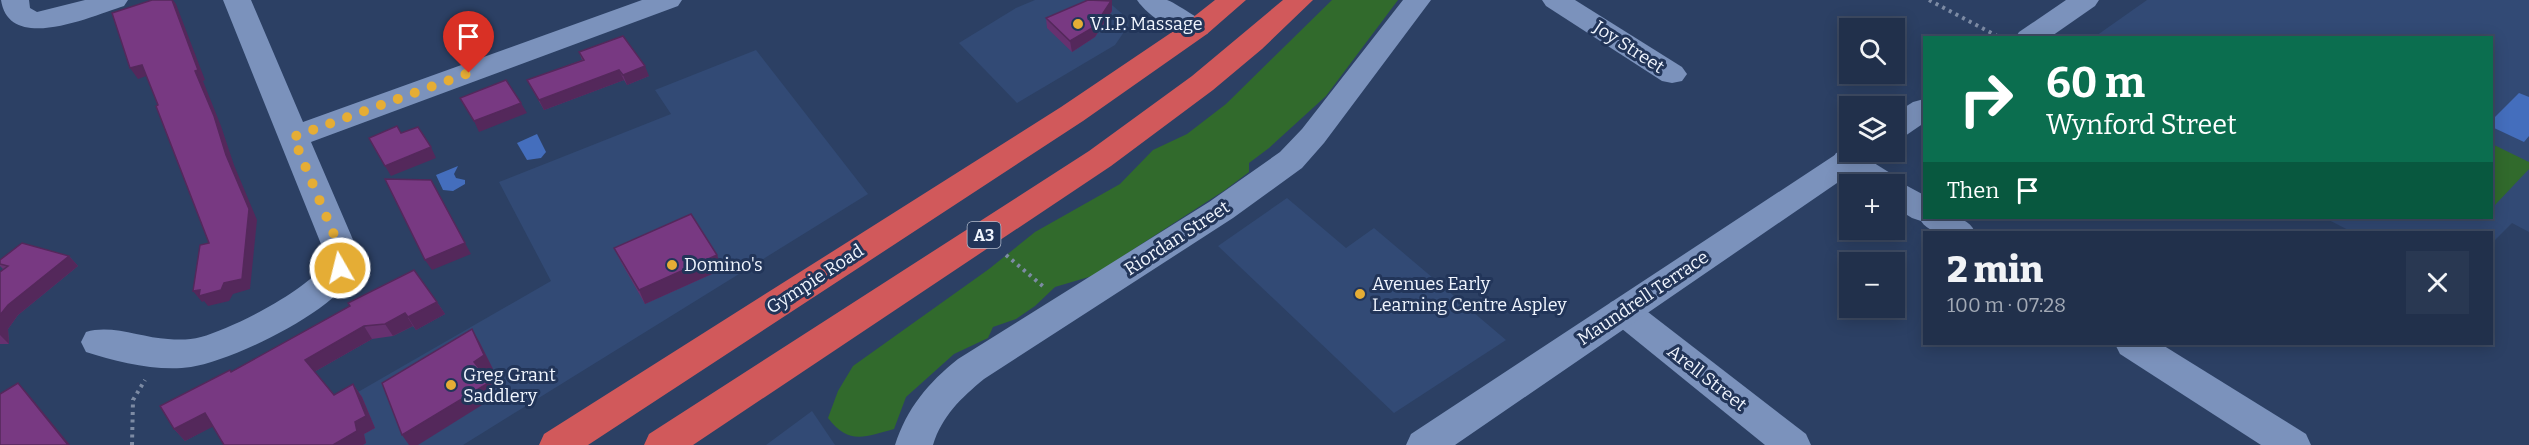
<!DOCTYPE html>
<meta charset="utf-8">
<style>
body{margin:0;font-family:Bitter,serif;background:#293852;color:#f1f3f6;height:100vh;display:flex;flex-direction:column;font-size:22px;white-space:nowrap}
*{box-sizing:border-box;margin:0}
p{font-size:20px;color:#a2a9b5}
.icon{flex:none;width:33px;height:33px;fill:none;stroke:currentColor;stroke-width:2;stroke-linecap:round;stroke-linejoin:round}
.map{position:relative;flex:1;overflow:hidden}
.sheet{position:absolute;left:1923px;top:231px;width:570px;height:114px;display:flex;flex-direction:column;background:#21304b;border-radius:0px;box-shadow:0 3px 15px #0003,0 0 0 2px #3e4b63}
.sheet>*{flex:none}
.banner{position:absolute;left:1923px;top:36px;width:570px;height:183px;border-radius:0px;box-shadow:0 3px 15px #0003,0 0 0 2px #3e4b63;background:#0b6e4f;color:#fff;overflow:hidden}
.fabs{position:absolute;left:1839px;top:18px;display:grid;gap:12px}
.fabs a{display:grid;place-items:center;width:66px;height:66px;border-radius:0px;background:#21304b;box-shadow:0 3px 15px #0003,0 0 0 2px #3e4b63;font-size:30px}
.pin{position:absolute;display:grid;place-items:center;width:51px;height:51px;color:#fff;margin:-62px -26px;border-radius:50% 50% 50% 0;rotate:-45deg;box-shadow:0 0 6px #0007}
.pin .icon{rotate:45deg}
.me{position:absolute;width:66px;margin:-33px;rotate:352deg;stroke-linejoin:round;filter:drop-shadow(0 0 4px #0008)}
.turn{display:flex;align-items:center;gap:21px;height:126px;padding:0 24px;font-size:27px}
.turn .icon{width:78px;height:78px;stroke-width:2.5}
.turn b{display:block;font-size:42px;line-height:51px}
.then{display:flex;align-items:center;height:57px;padding:0 24px;background:#0003;gap:12px;font-size:22px}
.round{display:grid;place-items:center;flex:none;width:63px;height:63px;border-radius:0px;background:#293852}
.overview{display:flex;align-items:center;justify-content:space-between;height:102px;padding:0 24px}
h1{font-size:36px;font-weight:800;line-height:45px}
.map>svg:first-child{display:block}
.built{fill:#324a75}
.green{fill:#316a2c}
.water{fill:#446ebd}
.lines{fill:none;stroke-linecap:round;stroke-linejoin:round}
.path{stroke:#7d8ba4;stroke-width:4;stroke-dasharray:3 4.5;stroke-linecap:butt}
.street{fill:#7b92bc;fill-rule:evenodd}
.secondary{fill:#7b92bc;fill-rule:evenodd}
.highway{fill:#d1595b;fill-rule:evenodd}
.wall{fill:#673170}
.shaded-wall{fill:#54285b}
.building{fill:#783982;stroke:#54285b;stroke-width:1.5}
.route{stroke:#e5ad35;stroke-width:10;stroke-dasharray:0 18}
.poi-dot{fill:#e5ad35;stroke:#223559;stroke-width:2}
.labels{text-anchor:middle;dominant-baseline:central;stroke-width:6;stroke-linejoin:round;paint-order:stroke}
.shield{fill:#223559;stroke:#b2bbcc;stroke-width:1.5}
.shield-label{font-size:16px;font-weight:bold;fill:#f0f5fe}
.poi-label{font-size:18px;fill:#f0f5fe;stroke:#223559;text-anchor:start}
.street-label{font-size:18px;fill:#f0f5fe;stroke:#223559}
</style>
<div class="map">
<svg width="2529" height="445" viewBox="0 0 2529 445">
<rect width="100%" height="100%" fill="#2c4064"/>
<g class="built">
<polygon points="1035,0 1106,0 1126,17 1128,26 1115,45 1017,103 959,43 1016,8"/>
<polygon points="2147,0 2529,0 2529,232 2512,223 2492,243 2492,232 2352,232 2325,218 2492,218 2492,38 2093,38"/>
<polygon points="756,50 868,194 463,445 266,445 551,281 499,182 671,114 655,90"/>
<polygon points="1287,198 1346,248 1374,228 1506,340 1394,413 1218,246"/>
<polygon points="812,411 835,445 766,445"/>
</g>
<g class="green">
<path d="M1332,0h66l-72,96 -57,52 -20,15v9l-24,18 -133,86 -37,11 -20,19 -19,13 -23,8 -5,11 -34,16 -48,43 -12,32c-29,8 -46,16 -66,-11l10,-27 15,-25 136,-97 46,-37 85,-48 33,-34 34,-16 39,-30z"/>
<polygon points="2492,144 2529,162 2529,169 2495,205 2492,203"/>
</g>
<g class="water">
<polygon points="2519,93 2529,97 2529,136 2524,142 2492,127 2492,120"/>
<polygon points="537,134 546,152 541,158 527,160 517,143"/>
<polygon points="458,166 454,174 456,178 465,180 465,184 453,191 443,190 436,175"/>
</g>
<g class="lines">
<g class="path">
<polyline points="1929,0 2001,38"/>
<polyline points="1006,255 1045,288"/>
<polyline points="132,445 133,400 145,380"/>
</g>
<g class="street">
<path d="M1,0h28l1,8 7,4 48,-12h43l-4,6c-32,10 -115,48 -123,-6z"/>
<path d="M223,0h28l52,122 339,-122h40l-4,6 -367,136 46,107c0,6 2,13 0,18 -13,41 -125,94 -166,100 -33,5 -74,-5 -105,-15l-5,-10 5,-10c26,-8 56,6 82,7 11,1 22,1 33,-2 32,-9 103,-45 123,-72l-1,-16z"/>
<path d="M1137,0c9,0 21,0 30,0 5,1 41,24 44,28l-4,6c-23,6 -57,-15 -70,-34z"/>
<path d="M1403,0h28l-107,143 -22,25 -69,50 -249,161c-23,19 -42,37 -51,66h-38c12,-37 33,-62 63,-86l251,-157 71,-50 22,-23z"/>
<polygon points="1542,0 1575,0 1682,67 1687,74 1682,81 1672,83 1662,81 1546,6"/>
<path d="M1847,150l11,3 37,23 3,5 26,14v23c20,0 42,-6 51,14 -18,0 -43,6 -54,-11l-9,-3 -18,-11v-23c-25,0 -48,2 -63,-23l5,-8z"/>
<polygon points="1623,298 1635,302 1806,434 1811,445 1765,445 1611,320 1605,311 1611,302"/>
<polygon points="2115,344 2161,344 2306,434 2311,445 2261,445 2120,354"/>
</g>
<g class="secondary">
<polygon points="2066,0 2099,0 2095,6 2049,38 2015,38 2019,32"/>
<polygon points="1924,99 1924,123 1905,136 1894,139 1894,114 1913,102"/>
<polygon points="1850,145 1850,152 1877,152 1872,159 1455,445 1406,445 1411,434"/>
</g>
<g class="highway">
<polygon points="1215,0 1246,0 1207,34 1083,121 588,445 539,445 544,434 1061,107 1187,22"/>
<polygon points="1283,0 1313,0 1262,49 1213,90 1111,166 693,445 644,445 649,434 1089,151 1192,76"/>
</g>
</g>
<g class="wall">
<polygon points="1088,0 1112,0 1112,11 1095,37 1072,52 1047,28 1046,18"/>
<polygon points="579,52 649,76 627,85 624,80 544,110 527,80 582,60"/>
<polygon points="614,248 723,269 645,304 621,262"/>
<polygon points="69,256 78,266 18,315 8,329 9,344 0,344 0,272 3,269 0,266 0,260"/>
<polygon points="437,302 445,314 416,330 413,326 393,336 372,339 314,372 334,395 353,384 362,397 375,428 364,434 366,443 363,445 224,445 213,426 185,441 174,429 231,372"/>
</g>
<g class="shaded-wall">
<polygon points="172,0 173,0 176,4 205,80 203,81 221,126 234,165 257,220 250,289 233,294 229,301 208,306 204,301 202,302 193,291 200,290 226,155 195,71"/>
<polygon points="1111,0 1112,0 1112,11 1095,37 1072,52 1070,41"/>
<polygon points="142,65 149,75 138,79 130,68"/>
<polygon points="645,66 649,76 627,85 623,75"/>
<polygon points="619,70 624,80 544,110 539,100"/>
<polygon points="521,103 527,113 479,132 474,121"/>
<polygon points="431,147 436,158 391,176 385,166"/>
<polygon points="431,180 471,254 432,270 425,260"/>
<polygon points="717,255 723,269 645,304 639,290"/>
<polygon points="69,256 78,266 18,315 8,329 9,344 0,335 0,315 8,305"/>
<polygon points="437,302 445,314 416,330 408,317"/>
<polygon points="405,313 413,326 393,336 385,324"/>
<polygon points="364,326 372,339 314,372 305,360"/>
<polygon points="472,329 480,343 493,369 483,375 474,362"/>
<polygon points="490,382 498,395 418,445 409,445 402,435"/>
<polygon points="18,383 29,395 70,445 68,445"/>
<polygon points="353,384 362,397 375,428 364,434 366,443 363,445 333,445 355,422"/>
<polygon points="205,413 216,425 185,441 174,429"/>
</g>
<g class="building">
<polygon points="152,0 172,0 198,70 195,71 214,116 226,155 249,209 242,279 224,283 221,290 199,296 200,290 193,291 200,245 209,243 156,106 158,105 142,65 130,68 112,13"/>
<polygon points="1088,0 1111,1 1094,27 1070,41 1046,18"/>
<polygon points="623,36 645,66 623,75 619,70 539,100 527,80 584,60 579,52"/>
<polygon points="506,80 521,103 474,121 460,98"/>
<polygon points="397,126 401,133 418,127 431,147 385,166 369,138"/>
<polygon points="385,179 431,180 465,243 425,260"/>
<polygon points="691,214 717,255 639,290 614,248"/>
<polygon points="22,243 69,256 8,305 0,315 0,272 8,266 0,264 0,260"/>
<polygon points="414,270 437,302 408,317 405,313 385,324 364,326 305,360 334,395 353,384 366,416 355,422 357,431 333,445 224,445 205,413 174,429 160,406 230,370 231,372 350,306 348,303"/>
<polygon points="472,329 484,355 474,362 490,382 402,435 382,383"/>
<polygon points="18,383 68,445 0,445 0,394"/>
</g>
<g class="lines">
<polyline class="route" points="340,268 340,249 293,137 469,73"/>
</g>
<g class="poi-dot">
<circle cx="1078" cy="24" r="6"/>
<circle cx="672" cy="265" r="6"/>
<circle cx="1360" cy="294" r="6"/>
<circle cx="451" cy="385" r="6"/>
</g>
<g class="labels">
<rect class="shield" x="967.5" y="222" width="33" height="26" rx="4.5"/>
<g class="shield-label">
<text x="984" y="235">A3</text>
</g>
<g class="poi-label">
<text x="1090" y="24">V.I.P. Massage</text>
<text x="684" y="265">Domino's</text>
<text x="1372" y="284">Avenues Early<tspan x="1372" dy="21">Learning Centre Aspley</tspan></text>
<text x="463" y="375">Greg Grant<tspan x="463" dy="21">Saddlery</tspan></text>
</g>
<g class="street-label">
<text transform="translate(1629 47) rotate(33)">Joy Street</text>
<text transform="translate(1177 238) rotate(-33)">Riordan Street</text>
<text transform="translate(815 279) rotate(-33)">Gympie Road</text>
<text transform="translate(1643 298) rotate(-34)">Maundrell Terrace</text>
<text transform="translate(1707 378) rotate(38)">Arell Street</text>
</g>
</g>
</svg>
<div class="fabs">
<a><svg class="icon" aria-label="search" viewBox="0 0 24 24"><circle cx="10" cy="10" r="6"/><path d="M15 15l6 6"/></svg></a>
<a><svg class="icon" aria-label="layers" viewBox="0 0 24 24"><path d="M12 4l9 5-9 5-9-5zM3 14l9 5 9-5"/></svg></a>
<a>+</a>
<a>−</a>
</div>
<div class="pin" style="left:469px;top:73px;background:#d93025"><svg class="icon" aria-label="arrive" viewBox="0 0 24 24"><path d="M6 21V4h12l-3 4 3 4H6"/></svg></div>
<svg class="me" style="left:340px;top:268px" viewBox="-20 -20 40 40"><circle r="17" fill="#e5ad35" stroke="#fff" stroke-width="3"/><path d="M0-11L8 9 0 5-8 9z" fill="#fff"/></svg>
<div class="banner">
<div class="turn"><svg class="icon" aria-label="right" viewBox="0 0 24 24"><path d="M7 20v-9h11M14 6l5 5-5 5"/></svg><div><b>60 m</b>Wynford Street</div></div>
<div class="then">Then<svg class="icon" aria-label="arrive" viewBox="0 0 24 24"><path d="M6 21V4h12l-3 4 3 4H6"/></svg></div>
</div>
<section class="sheet">
<div class="overview"><div><h1>2 min</h1><p>100 m · 07:28</p></div><a class="round"><svg class="icon" aria-label="close" viewBox="0 0 24 24"><path d="M6 6l12 12M18 6L6 18"/></svg></a></div>
</section>
</div>
